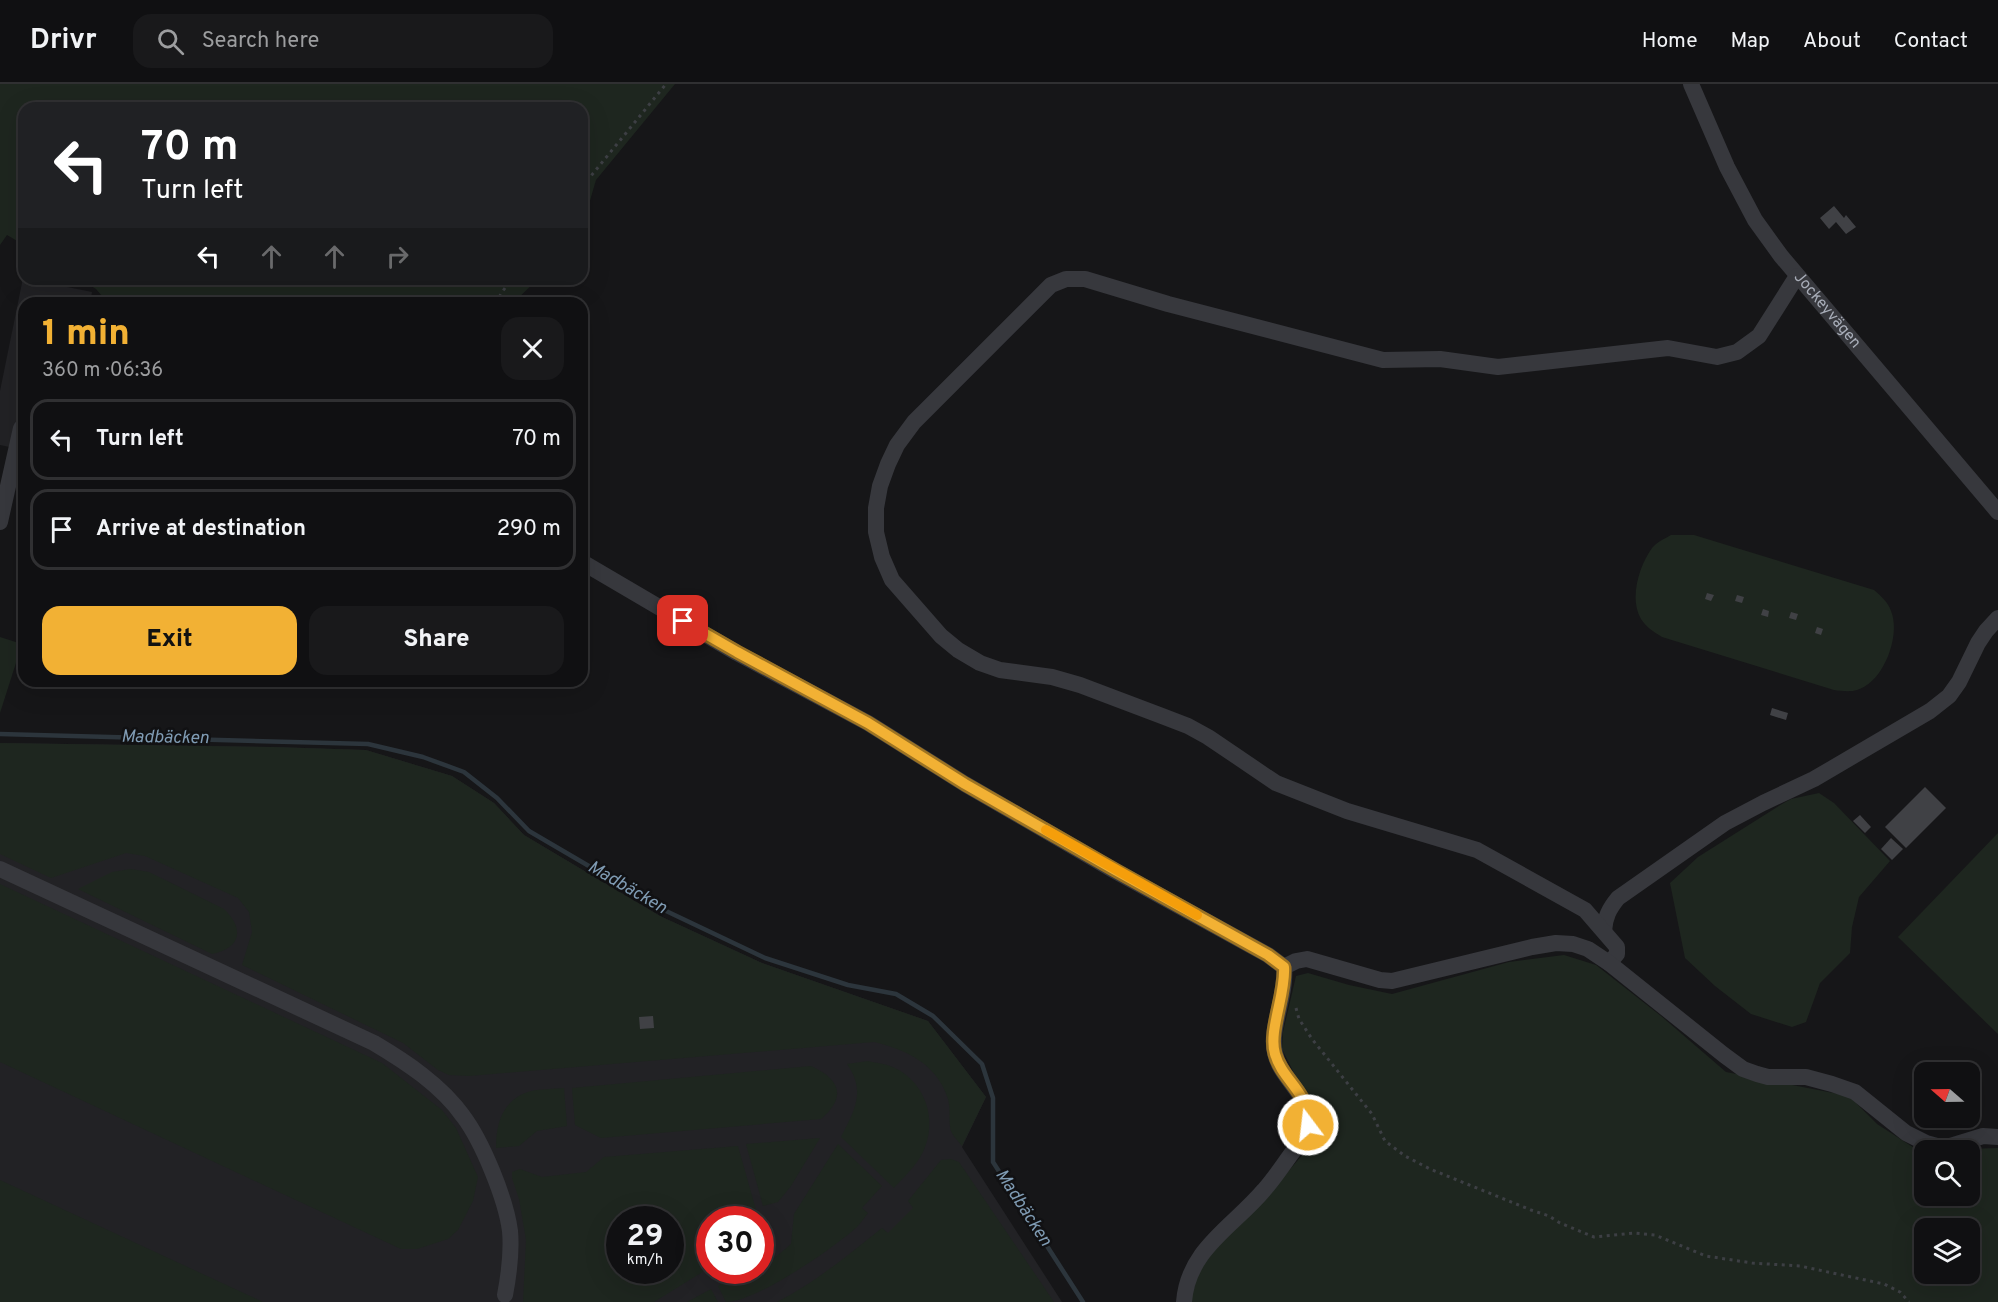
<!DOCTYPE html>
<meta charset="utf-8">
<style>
body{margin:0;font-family:Overpass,sans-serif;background:#19191b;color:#f1f3f6;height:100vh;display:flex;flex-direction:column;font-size:22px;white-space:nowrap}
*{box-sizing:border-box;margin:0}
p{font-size:20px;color:#9c9d9f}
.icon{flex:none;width:33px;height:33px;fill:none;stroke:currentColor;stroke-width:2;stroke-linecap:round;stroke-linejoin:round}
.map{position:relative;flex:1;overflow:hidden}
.panel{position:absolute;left:18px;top:213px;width:570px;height:390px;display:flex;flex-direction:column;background:#101012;border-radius:18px;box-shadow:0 6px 24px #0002,0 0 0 2px #303032}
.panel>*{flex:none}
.guide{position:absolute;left:18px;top:18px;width:570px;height:183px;border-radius:18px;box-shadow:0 6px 24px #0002,0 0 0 2px #303032;background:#202124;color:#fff;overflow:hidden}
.needle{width:39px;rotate:290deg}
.controls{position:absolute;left:1914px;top:978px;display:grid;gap:12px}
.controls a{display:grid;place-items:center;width:66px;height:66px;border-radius:12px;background:#101012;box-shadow:0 6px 24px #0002,0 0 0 2px #303032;font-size:30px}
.speed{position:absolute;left:606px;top:1122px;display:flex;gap:12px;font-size:30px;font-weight:700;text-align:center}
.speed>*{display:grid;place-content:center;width:78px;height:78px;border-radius:50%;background:#101012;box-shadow:0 6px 24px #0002,0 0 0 2px #303032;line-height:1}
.speed small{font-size:15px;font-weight:400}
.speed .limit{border:9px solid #d22;background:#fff;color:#111}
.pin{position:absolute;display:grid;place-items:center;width:51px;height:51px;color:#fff;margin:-26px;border-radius:12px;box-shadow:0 3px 9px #0006}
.me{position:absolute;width:66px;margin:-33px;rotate:345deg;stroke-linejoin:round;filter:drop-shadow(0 0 4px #0008)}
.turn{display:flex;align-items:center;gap:21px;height:126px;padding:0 24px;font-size:27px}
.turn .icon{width:78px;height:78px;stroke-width:2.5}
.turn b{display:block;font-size:42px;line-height:51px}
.lanes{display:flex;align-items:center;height:57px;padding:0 24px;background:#0003;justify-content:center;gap:30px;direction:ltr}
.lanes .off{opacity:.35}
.round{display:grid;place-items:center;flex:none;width:63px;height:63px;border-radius:18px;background:#19191b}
.headline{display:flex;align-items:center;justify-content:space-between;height:102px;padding:0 24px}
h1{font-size:36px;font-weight:800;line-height:45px;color:#f2b134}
.button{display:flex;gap:12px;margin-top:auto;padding:12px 24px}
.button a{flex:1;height:69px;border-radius:18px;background:#f2b134;color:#111;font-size:24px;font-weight:800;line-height:69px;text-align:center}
.button a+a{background:#19191b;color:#f1f3f6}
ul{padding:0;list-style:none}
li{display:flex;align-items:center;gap:18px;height:81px;margin:0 12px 9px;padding:0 12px;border:3px solid #303032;border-radius:18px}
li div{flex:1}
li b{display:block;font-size:22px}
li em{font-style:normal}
header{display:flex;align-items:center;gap:36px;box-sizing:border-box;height:84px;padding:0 30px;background:#101012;border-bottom:2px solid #303032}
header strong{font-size:28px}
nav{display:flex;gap:33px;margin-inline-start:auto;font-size:21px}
.search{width:420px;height:54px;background:#19191b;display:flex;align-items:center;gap:15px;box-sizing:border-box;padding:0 21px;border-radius:18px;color:#9c9d9f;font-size:22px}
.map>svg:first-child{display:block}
.built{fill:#222225;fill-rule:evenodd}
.green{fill:#1e261f;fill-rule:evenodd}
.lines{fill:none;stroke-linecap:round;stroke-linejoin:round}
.stream{stroke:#2c353c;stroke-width:4.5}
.building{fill:#404145}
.path{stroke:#3d3f44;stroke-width:3;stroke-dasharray:3 4.5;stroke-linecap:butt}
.minor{stroke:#37383d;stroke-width:16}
.route-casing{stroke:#9d7322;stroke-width:15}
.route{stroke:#f2b134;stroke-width:10}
.slow{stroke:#f59e0b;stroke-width:10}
.labels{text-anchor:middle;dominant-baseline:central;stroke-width:5;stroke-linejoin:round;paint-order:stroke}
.street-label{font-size:16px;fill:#a8adb8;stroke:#111113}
.water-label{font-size:18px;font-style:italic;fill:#7f9bb3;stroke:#111113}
</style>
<header>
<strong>Drivr</strong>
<div class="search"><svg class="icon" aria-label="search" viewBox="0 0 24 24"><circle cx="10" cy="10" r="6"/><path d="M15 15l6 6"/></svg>Search here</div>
<nav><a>Home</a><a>Map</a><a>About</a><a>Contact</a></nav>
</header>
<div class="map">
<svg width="1998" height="1218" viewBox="0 0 1998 1218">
<rect width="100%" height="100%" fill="#161618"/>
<g class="built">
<polygon points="23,194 92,208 90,219 24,219 24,366 0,361 0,307"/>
<path d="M0,659l274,4 92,3 86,26 42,27 30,32 136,81 102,47 166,58 58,76 -24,50 100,155h-1062zM620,1136h50v50h-50zM710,1136h50v50h-50z"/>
</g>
<g class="green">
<polygon points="0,0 675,0 596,96 582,144 582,24 24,24 24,161 7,151 0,161"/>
<polygon points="80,195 538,195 513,219 108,219 96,205"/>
<path d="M1671,451h23l180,55c7,6 14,12 17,21 10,24 -7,71 -34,79 -7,2 -15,1 -23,0l-172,-53c-8,-5 -16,-10 -21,-18 -12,-20 -2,-53 11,-71 5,-6 12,-9 19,-13z"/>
<polygon points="0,553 22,560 0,629"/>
<path d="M0,659l274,4 92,3 86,26 42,27 30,32 136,81 102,47 166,58 58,76 -24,49c-3,-4 -9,-10 -11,-15 -3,-9 0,-22 -3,-32 -11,-35 -41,-49 -74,-57l-405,34 -20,-1 -11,-5 -35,-27 -161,-78 10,-33 -3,-20 -11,-14 -93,-42 -19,-3 -75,25 -51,-24z"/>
<polygon points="1819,709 1834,719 1890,777 1859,813 1852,843 1850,869 1820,899 1806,938 1792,943 1751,930 1715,902 1685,874 1670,799 1698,773 1782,720 1791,715"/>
<polygon points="1998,749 1998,950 1898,853"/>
<path d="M131,785l18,3 75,37c20,19 18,39 -12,45l-134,-65 34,-17z"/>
<polygon points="0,800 382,979 442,1026 456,1044 478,1093 473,1117 458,1146 448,1155 417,1165 401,1165 0,978"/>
<path d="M1564,871l32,10 65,51 65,56 123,24 28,28 42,27h5v45h46v-46h-37l65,-2v154h-808l12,-42 77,-78 25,-29 13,-29 -4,-23 -18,-26 -13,-26 1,-17 13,-56 12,-3 41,12 43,9 117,-32zM1924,1144h46v46h-46z"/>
<path d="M868,977c9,2 19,3 27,7 31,15 43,53 28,84 -6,13 -19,25 -29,36l-53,-51c14,-27 25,-46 6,-73z"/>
<path d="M811,982c29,13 36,31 10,53l-220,19 -26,-13 -3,-37z"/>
<path d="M564,1004l3,38 -30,5 -18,15 -23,2c0,-26 7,-49 35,-57 10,-2 23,-2 33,-3z"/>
<polygon points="820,1054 791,1102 778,1118 763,1122 746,1060"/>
<path d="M838,1060l44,42 -20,22 6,5c-4,5 -8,11 -12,15 -24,21 -100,74 -130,74l-8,-16 19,-15 23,-1 1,-3h3l27,-23 3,-30z"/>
<path d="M738,1062l18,64 -11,9 -35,1 -1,48 -55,34h-131l3,-62 -7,-41 -7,-21v-6l8,-3 22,8 44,-5 18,-15zM620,1136h50v50h-50z"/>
<path d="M951,1075l8,3 95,140h-277c39,-20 71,-47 105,-74l6,5 25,-25 -5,-7 33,-41z"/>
<polygon points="0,1096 263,1218 0,1218"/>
<polygon points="711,1205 718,1218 687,1218"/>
</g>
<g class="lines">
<polyline class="stream" points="0,650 368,660 423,673 464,688 497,714 529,747 664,826 765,874 848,901 896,910 933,932 982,980 993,1014 993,1078 1083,1218"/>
</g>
<g class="building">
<polygon points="1834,122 1844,134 1846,131 1856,143 1846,150 1836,138 1829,145 1820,134"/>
<polygon points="1707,509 1714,511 1711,517 1705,515"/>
<polygon points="1737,511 1744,513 1742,519 1735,517"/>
<polygon points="1763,525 1769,527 1768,533 1761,531"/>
<polygon points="1791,528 1798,530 1796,536 1789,534"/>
<polygon points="1817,543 1823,545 1821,551 1815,549"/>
<polygon points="1772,624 1788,629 1786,636 1770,631"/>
<polygon points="1925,703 1946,724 1906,764 1885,743"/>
<polygon points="1860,731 1871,743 1865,749 1853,737"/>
<polygon points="1891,754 1903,765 1892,776 1881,765"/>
<polygon points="653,932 654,944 640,945 639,933"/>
</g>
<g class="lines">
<g class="path">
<polyline points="582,103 666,0"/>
<polyline points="495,219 511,195"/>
<polyline points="1296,924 1299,935 1312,955 1372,1030 1385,1057 1405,1072 1430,1085 1531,1126 1549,1132 1560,1139 1594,1153 1635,1149 1655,1151 1706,1172 1752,1179 1800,1182 1884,1200 1900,1208 1909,1218"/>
</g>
<g class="minor">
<path id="s1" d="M1691,0l36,83 28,53 26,36 217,256"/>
<polyline points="0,438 21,344"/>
<polyline points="582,478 737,569 868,639 965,700 1115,787 1268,871 1284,883"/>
<path d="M0,785l374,174c32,19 67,42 89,73 19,25 43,83 47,115 2,22 -1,43 -5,64"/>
<path d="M1604,847c1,-14 5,-22 14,-33l107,-75 38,-20 51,-24 116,-68 19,-15 10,-14 19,-39 8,-12 12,-13"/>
<polyline points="1609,879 1617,870 1617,863 1585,826 1477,766 1347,727 1276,699 1208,653 1188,642 1162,632 1080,601 1052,593 1000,586 980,579 958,566 941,552 892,496 882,473 876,448 876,424 880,402 888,380 897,361 914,338 1051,201 1066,195 1085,195 1168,220 1383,276 1440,275 1498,283 1668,264 1717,273 1737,268 1759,252 1797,192"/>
<path d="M1184,1218c4,-53 49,-75 80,-112 9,-10 17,-22 25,-33 7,-10 16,-18 19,-31 5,-29 -28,-47 -33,-73 -6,-24 12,-58 9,-86l12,-6 11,-2 73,21 12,1 140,-34 24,-4 17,1 15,5 21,14 115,92 19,14 14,5 11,3h38l26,7 23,8 51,41 20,10 18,5 39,-12 15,1"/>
</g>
</g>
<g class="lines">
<g class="route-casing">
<path id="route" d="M683,537l54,31 131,71 97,61 150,86 153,85 16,12c2,27 -16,64 -9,87 5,18 18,28 27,44 4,8 5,18 6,27"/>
</g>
<use href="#route" class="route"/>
<polyline class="slow" points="1046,746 1197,831"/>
</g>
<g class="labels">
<g class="street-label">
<text stroke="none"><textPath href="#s1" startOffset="266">Jockeyvägen</textPath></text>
</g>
<g class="water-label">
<text transform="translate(165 654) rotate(1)">Madbäcken</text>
<text transform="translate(627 804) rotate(30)">Madbäcken</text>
<text transform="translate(1023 1124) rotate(57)">Madbäcken</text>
</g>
</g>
</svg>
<div class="controls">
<a><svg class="needle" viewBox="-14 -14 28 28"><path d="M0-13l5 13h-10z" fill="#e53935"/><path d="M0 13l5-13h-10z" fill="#9c9d9f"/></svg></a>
<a><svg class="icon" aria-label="search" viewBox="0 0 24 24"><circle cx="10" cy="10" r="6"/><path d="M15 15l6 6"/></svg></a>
<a><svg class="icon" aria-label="layers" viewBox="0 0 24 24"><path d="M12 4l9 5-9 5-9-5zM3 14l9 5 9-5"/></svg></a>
</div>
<div class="speed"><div>29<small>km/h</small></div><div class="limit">30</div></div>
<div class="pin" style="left:683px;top:537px;background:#d93025"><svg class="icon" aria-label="arrive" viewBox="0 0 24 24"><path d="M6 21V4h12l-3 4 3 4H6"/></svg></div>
<svg class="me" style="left:1308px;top:1041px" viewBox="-20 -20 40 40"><circle r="17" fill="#f2b134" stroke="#fff" stroke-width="3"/><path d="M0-11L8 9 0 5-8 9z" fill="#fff"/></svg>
<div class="guide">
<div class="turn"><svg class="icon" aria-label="left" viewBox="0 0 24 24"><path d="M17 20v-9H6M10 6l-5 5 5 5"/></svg><div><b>70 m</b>Turn left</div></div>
<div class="lanes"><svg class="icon" aria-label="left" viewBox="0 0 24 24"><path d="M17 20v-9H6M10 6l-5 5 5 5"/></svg><svg class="icon off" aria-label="ahead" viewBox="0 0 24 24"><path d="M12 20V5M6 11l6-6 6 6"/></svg><svg class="icon off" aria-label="ahead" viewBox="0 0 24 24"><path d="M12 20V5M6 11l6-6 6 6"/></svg><svg class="icon off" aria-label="right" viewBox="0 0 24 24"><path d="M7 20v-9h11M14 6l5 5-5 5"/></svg></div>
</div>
<section class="panel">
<div class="headline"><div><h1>1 min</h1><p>360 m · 06:36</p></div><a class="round"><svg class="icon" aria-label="close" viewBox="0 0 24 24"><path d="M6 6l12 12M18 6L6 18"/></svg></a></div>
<ul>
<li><svg class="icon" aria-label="left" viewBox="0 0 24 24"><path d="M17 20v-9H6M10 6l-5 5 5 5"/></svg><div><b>Turn left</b></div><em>70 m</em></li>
<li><svg class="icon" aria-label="arrive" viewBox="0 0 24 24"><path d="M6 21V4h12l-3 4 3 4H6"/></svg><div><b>Arrive at destination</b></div><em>290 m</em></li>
</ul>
<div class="button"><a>Exit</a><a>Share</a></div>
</section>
</div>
